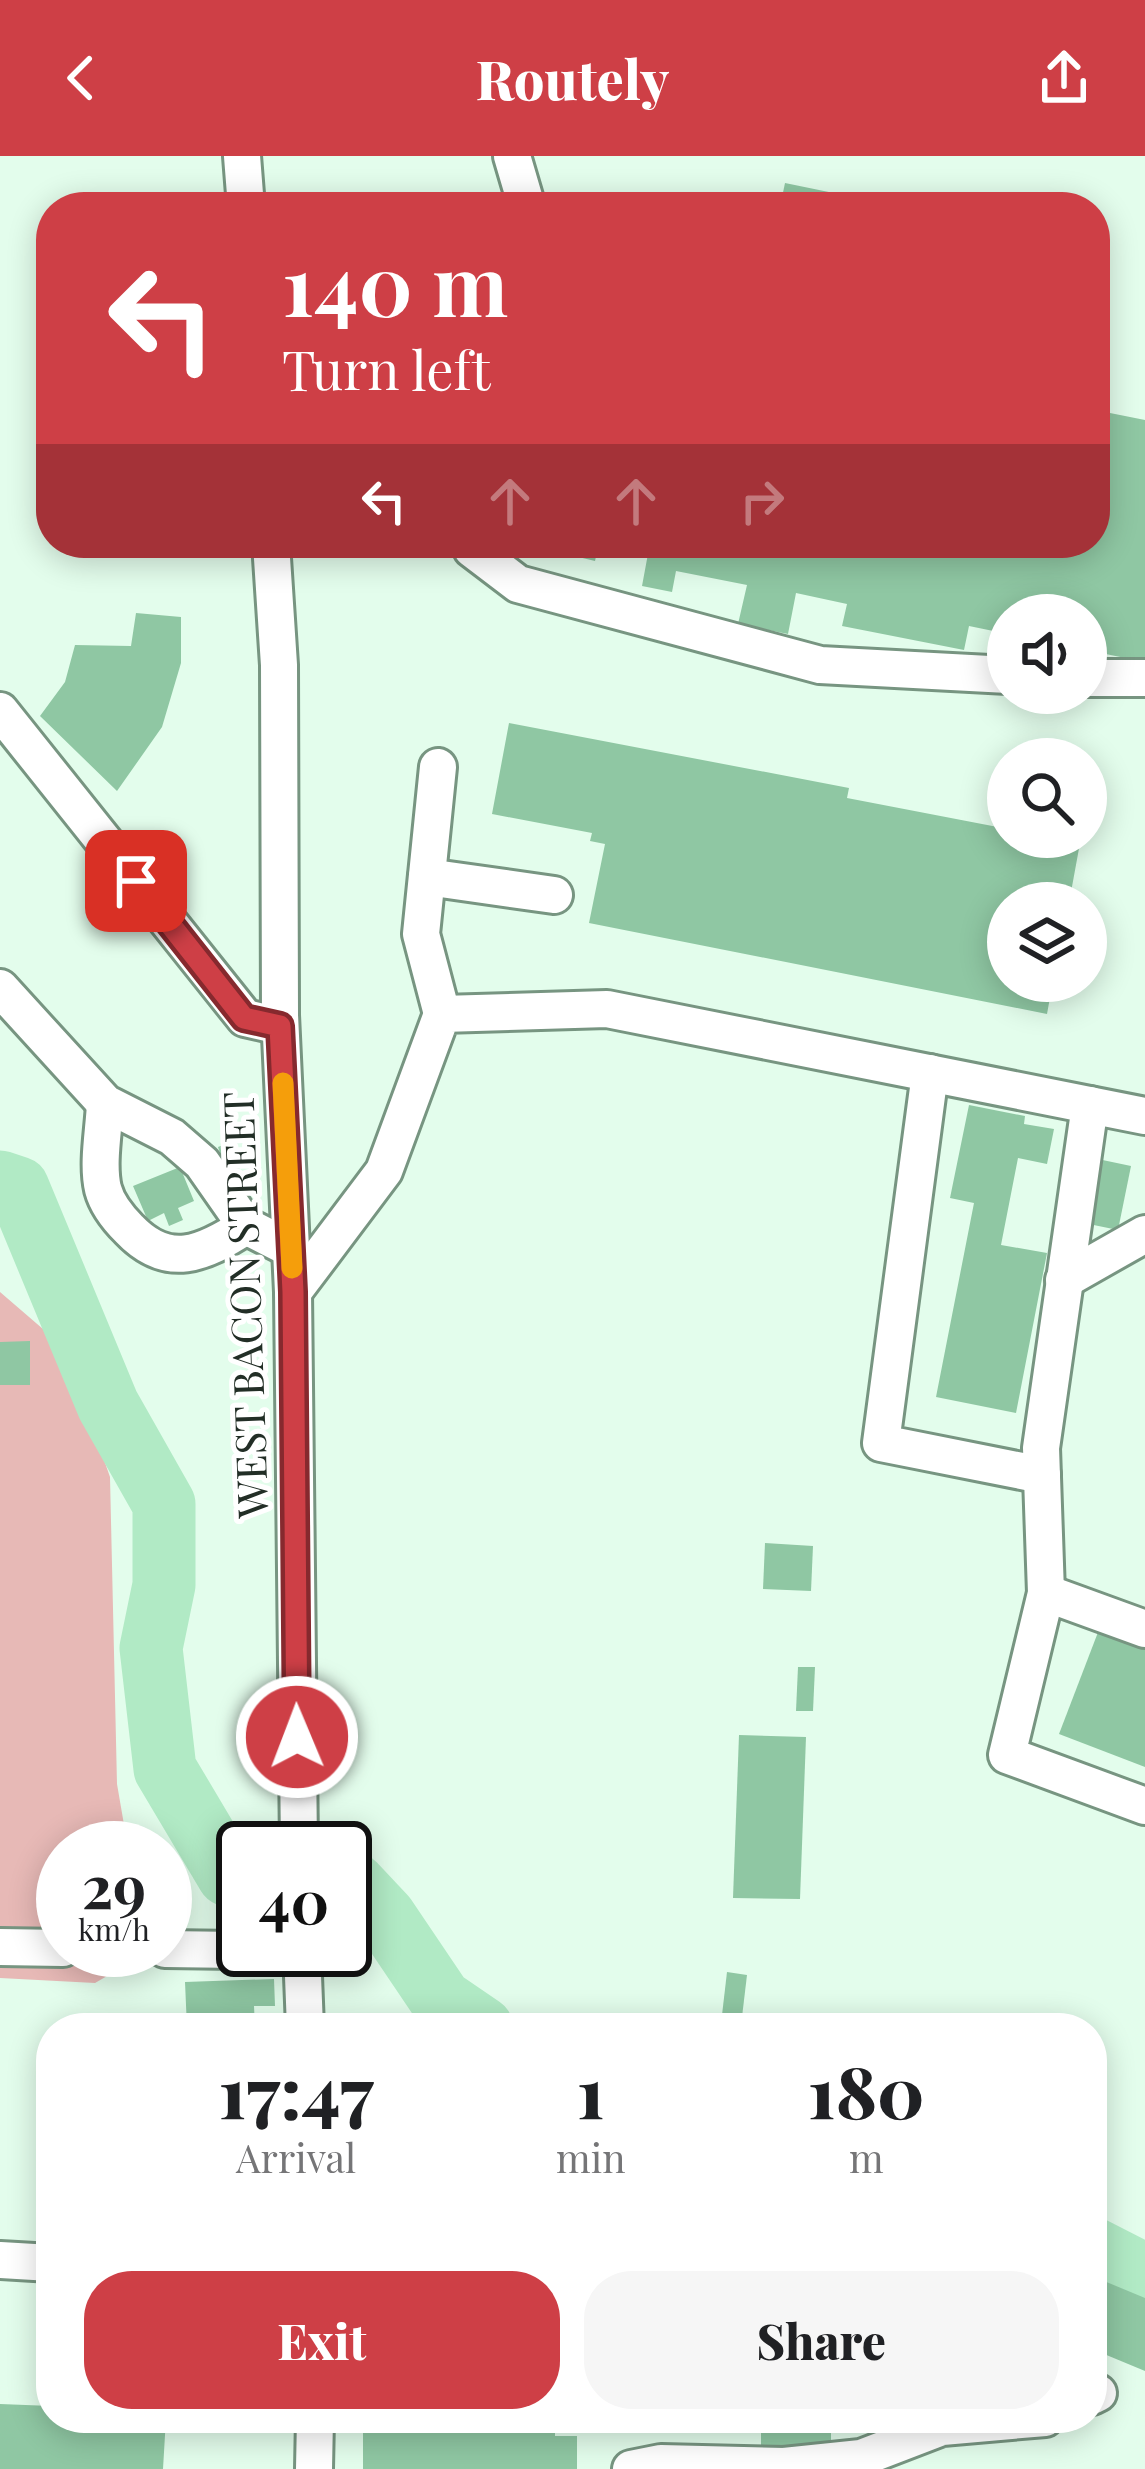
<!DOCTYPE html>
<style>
body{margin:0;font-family:"Playfair Display",serif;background:#f6f6f6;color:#202124;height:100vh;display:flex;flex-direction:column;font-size:45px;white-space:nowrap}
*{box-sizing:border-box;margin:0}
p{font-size:39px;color:#757577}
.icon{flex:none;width:66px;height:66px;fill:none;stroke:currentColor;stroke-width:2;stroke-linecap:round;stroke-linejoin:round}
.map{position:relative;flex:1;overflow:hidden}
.sheet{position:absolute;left:36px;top:1857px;width:1071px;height:420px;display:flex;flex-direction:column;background:#fff;border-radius:48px;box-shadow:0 6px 30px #0003}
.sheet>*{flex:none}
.hud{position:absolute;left:36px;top:36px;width:1074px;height:366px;border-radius:48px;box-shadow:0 6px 30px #0003;background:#ce3f46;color:#fff;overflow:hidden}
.fabs{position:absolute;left:987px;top:438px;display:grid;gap:24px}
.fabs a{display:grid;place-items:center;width:120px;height:120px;border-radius:50%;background:#fff;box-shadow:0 6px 30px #0003;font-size:60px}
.speed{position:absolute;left:36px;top:1665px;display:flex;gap:24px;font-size:60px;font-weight:700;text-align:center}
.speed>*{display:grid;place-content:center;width:156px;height:156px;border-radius:50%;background:#fff;box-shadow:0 6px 30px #0003;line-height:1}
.speed small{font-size:30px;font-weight:400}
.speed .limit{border:6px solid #111;border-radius:18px;background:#fff;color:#111}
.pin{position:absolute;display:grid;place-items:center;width:102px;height:102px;color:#fff;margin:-51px;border-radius:24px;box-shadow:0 6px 18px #0006}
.me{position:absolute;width:132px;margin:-66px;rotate:359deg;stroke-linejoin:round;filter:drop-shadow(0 0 9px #0008)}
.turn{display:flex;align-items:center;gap:42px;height:252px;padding:0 48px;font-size:54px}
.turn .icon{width:156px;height:156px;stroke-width:2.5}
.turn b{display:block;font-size:84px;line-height:102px}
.lanes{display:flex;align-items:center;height:114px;padding:0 48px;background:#0003;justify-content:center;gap:60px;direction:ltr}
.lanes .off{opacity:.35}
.eta{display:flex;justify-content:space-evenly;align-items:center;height:204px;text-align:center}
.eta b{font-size:72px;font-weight:800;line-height:84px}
.button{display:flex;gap:24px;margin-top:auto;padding:24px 48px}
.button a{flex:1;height:138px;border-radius:48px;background:#ce3f46;color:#fff;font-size:48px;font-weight:800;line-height:138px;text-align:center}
.button a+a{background:#f6f6f6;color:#202124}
header{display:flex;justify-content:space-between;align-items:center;height:156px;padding:0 48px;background:#ce3f46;color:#fff;font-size:54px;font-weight:800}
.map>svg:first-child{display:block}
.green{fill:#e7b9b6}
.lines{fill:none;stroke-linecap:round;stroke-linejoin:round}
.river{stroke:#b1eac5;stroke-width:63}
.building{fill:#8fc7a3}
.minor-casing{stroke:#779581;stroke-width:42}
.minor{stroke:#fff;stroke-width:36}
.route-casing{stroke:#86292e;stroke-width:30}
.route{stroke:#ce3f46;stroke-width:21}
.slow{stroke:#f59e0b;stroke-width:21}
.labels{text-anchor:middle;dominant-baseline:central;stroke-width:10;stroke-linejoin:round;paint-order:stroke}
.street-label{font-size:42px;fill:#222e26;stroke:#fff}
</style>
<header><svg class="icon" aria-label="back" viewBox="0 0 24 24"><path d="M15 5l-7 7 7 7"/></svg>Routely<svg class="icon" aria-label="share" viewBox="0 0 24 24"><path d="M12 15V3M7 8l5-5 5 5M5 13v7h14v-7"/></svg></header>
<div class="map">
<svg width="1145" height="2313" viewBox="0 0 1145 2313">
<rect width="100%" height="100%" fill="#e3fdec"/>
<polygon class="green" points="0,1136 65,1192 110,1321 117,1628 128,1692 63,1692 63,1794 119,1794 114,1816 95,1827 0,1822"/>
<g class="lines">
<g class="river">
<polyline points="0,1026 18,1032 108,1249 164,1348 164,1429 151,1492 165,1613 228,1719 243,1725"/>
<polyline points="354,1728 385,1761 441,1844 482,1872"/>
<polyline points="1092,2092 1145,2119"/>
</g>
</g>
<g class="building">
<polygon points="785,27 892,49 892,51 780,51"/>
<polygon points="1095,254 1145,264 1145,506 1086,494 1086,459 1008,459 1008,478 969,470 964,494 842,470 847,448 796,437 788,478 738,468 747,429 676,415 672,436 642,430 650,387 1095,387"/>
<polygon points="520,387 599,387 595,405"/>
<polygon points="136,457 181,461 181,507 162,571 117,635 40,560 65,526 75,489 131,490"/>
<polygon points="509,567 849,632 847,642 1008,673 1008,681 1080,687 1069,747 1008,747 1008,825 1053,825 1047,858 589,767 605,688 590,685 592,677 492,658"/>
<polygon points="969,949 1025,960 1024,968 1054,973 1047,1008 1018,1002 1001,1089 1047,1097 1016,1257 936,1241 974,1047 950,1042"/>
<polygon points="231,986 241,1018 228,1022 218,991"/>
<polygon points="1093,1002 1131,1010 1118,1074 1079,1066"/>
<polygon points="180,1011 194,1045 178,1052 183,1064 169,1070 164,1057 148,1065 133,1030"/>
<polygon points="30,1185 30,1229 0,1229 0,1186"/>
<polygon points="765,1387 813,1390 811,1435 763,1433"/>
<polygon points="1100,1471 1145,1488 1145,1611 1059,1578"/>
<polygon points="798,1511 815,1511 813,1555 796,1555"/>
<polygon points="739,1579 806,1581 800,1743 733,1742"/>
<polygon points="727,1816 747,1819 742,1861 722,1859"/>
<polygon points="274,1823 275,1850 254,1850 255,1872 187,1872 185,1826"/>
<polygon points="1092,2120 1145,2142 1145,2215 1092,2193"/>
<polygon points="0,2248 51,2250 51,2262 166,2262 163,2313 0,2313"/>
<polygon points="363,2262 555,2262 555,2280 577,2280 577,2313 363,2313"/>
<rect x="761" y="2262" width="70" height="29"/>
</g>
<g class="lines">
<g class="minor-casing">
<g id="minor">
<polyline points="242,0 246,51"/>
<polyline points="512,0 527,51"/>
<polyline points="271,387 279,509 280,859 293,1136 299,1692"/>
<polyline points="474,387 472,393 518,428 820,509 1008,519"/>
<polyline points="1086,522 1145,522"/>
<polyline points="0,555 245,862 280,870"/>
<polyline points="438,611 421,778 442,858"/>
<polyline points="427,721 554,739"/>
<polyline points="0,832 105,947 172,981 202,1007 246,1070 291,1093"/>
<polyline points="930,917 881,1287 1042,1319"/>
<path d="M105,947c-1,27 -8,60 -2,86 4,15 15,29 26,40 39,41 74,25 117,-3"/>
<polyline points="1090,949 1041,1292 1046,1437 1007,1599 1145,1650"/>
<polyline points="1064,1124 1145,1078"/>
<polyline points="293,1136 384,1015 442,858 607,853 1145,960"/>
<polyline points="1046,1437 1145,1473"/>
<polyline points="0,1791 63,1792"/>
<polyline points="165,1793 302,1795"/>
<polyline points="302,1794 305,1872"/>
<polyline points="0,2104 51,2107"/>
<polyline points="1092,2240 1098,2237"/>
<polyline points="314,2313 315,2262"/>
<polyline points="631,2313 661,2307 784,2310 861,2302 942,2271 1045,2262"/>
</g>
</g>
<use href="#minor" class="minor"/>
</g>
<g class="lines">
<g class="route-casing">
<polyline id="route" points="136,725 244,862 280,870 293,1136 297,1581"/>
</g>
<use href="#route" class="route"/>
<polyline class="slow" points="283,927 292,1112"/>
</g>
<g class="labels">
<g class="street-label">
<text transform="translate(244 1149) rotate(-92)">WEST BACON STREET</text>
</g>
</g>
</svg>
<div class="fabs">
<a><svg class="icon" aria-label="sound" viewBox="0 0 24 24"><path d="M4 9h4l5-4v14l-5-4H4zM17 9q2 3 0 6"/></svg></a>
<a><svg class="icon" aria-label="search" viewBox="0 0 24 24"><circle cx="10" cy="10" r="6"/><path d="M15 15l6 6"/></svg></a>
<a><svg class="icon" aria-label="layers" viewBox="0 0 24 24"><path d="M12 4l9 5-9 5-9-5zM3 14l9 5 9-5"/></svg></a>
</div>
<div class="speed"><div>29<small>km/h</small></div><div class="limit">40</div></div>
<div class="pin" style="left:136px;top:725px;background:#d93025"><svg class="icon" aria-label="arrive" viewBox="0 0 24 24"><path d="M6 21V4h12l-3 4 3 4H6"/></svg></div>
<svg class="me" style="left:297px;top:1581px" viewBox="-20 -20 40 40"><circle r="17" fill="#ce3f46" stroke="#fff" stroke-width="3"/><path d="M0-11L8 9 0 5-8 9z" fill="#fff"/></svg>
<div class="hud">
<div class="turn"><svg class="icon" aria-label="left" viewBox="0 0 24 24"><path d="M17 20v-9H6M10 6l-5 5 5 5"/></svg><div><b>140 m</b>Turn left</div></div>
<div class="lanes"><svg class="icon" aria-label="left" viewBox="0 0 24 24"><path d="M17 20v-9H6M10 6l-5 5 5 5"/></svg><svg class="icon off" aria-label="ahead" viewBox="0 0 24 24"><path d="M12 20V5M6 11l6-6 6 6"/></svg><svg class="icon off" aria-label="ahead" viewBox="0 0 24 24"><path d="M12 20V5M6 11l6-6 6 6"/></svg><svg class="icon off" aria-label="right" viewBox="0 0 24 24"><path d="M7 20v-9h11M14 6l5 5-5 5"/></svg></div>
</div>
<section class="sheet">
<div class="eta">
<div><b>17:47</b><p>Arrival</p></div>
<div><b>1</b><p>min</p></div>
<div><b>180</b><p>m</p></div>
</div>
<div class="button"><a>Exit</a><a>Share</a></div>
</section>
</div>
